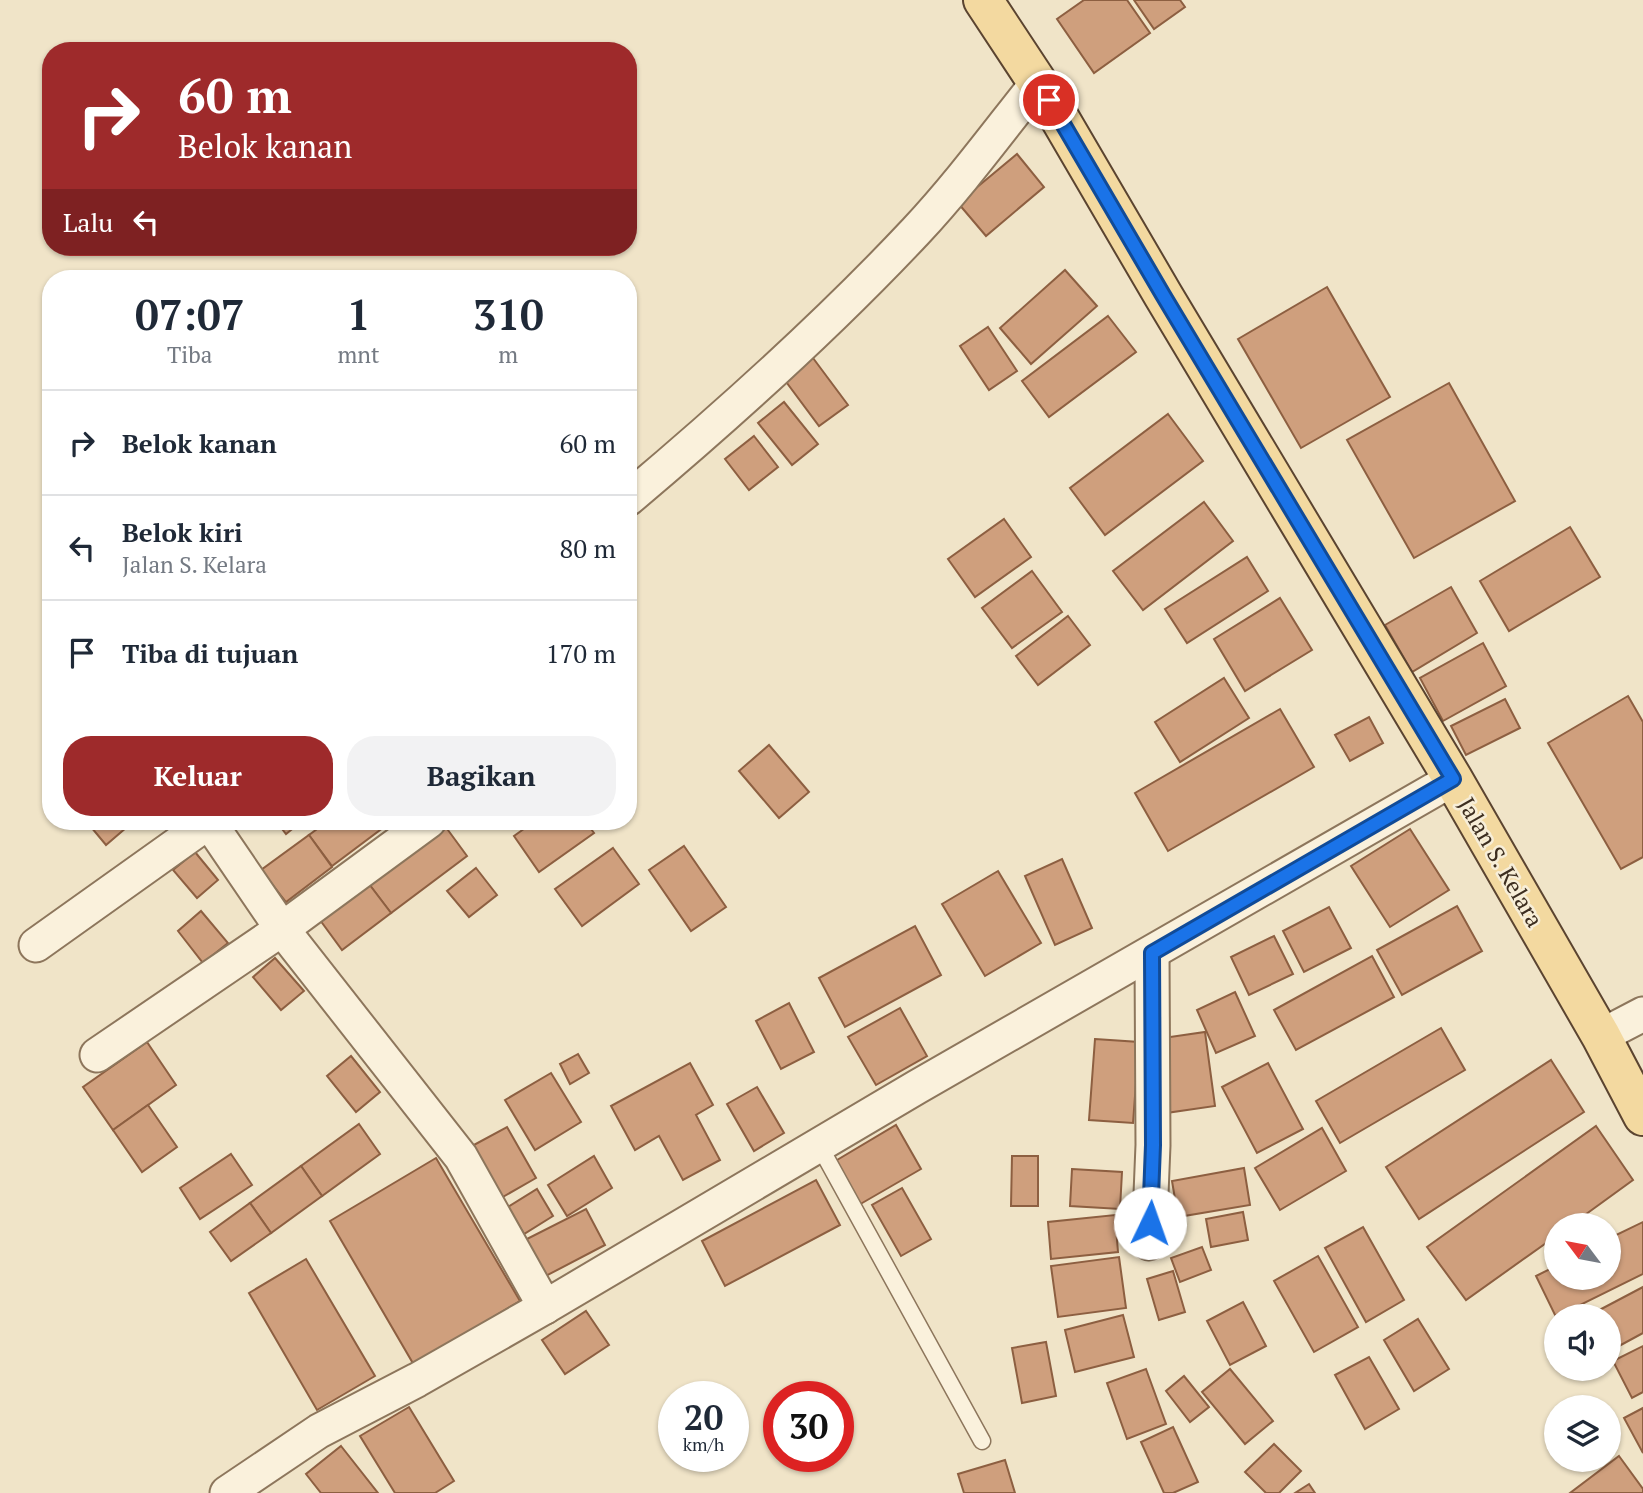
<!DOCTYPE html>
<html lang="id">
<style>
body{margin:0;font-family:"PT Serif",serif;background:#f2f2f3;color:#1f2937;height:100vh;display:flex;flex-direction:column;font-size:26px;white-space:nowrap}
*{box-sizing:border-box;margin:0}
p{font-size:23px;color:#747a83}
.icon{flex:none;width:38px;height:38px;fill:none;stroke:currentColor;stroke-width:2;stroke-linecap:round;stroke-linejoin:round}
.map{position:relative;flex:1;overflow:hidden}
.drawer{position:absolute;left:42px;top:270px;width:595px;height:560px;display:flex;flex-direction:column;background:#fff;border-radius:28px;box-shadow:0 2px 5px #0004}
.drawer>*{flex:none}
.banner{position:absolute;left:42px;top:42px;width:595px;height:214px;border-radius:28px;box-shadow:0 2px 5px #0004;background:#9e2a2b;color:#fff;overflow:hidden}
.needle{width:46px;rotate:302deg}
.fabs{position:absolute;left:1544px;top:1213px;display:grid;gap:14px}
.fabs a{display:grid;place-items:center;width:77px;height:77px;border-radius:50%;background:#fff;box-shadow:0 2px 5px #0004;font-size:35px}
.speed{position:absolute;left:658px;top:1381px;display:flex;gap:14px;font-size:35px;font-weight:700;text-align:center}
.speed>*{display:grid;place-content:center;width:91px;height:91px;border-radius:50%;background:#fff;box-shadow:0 2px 5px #0004;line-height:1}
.speed small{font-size:18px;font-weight:400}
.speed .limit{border:10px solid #d22;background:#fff;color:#111}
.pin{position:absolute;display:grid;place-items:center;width:60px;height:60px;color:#fff;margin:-30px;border:4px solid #fff;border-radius:50%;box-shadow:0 2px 7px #0007}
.me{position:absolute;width:77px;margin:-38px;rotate:3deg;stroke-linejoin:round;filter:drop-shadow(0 0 5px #0008)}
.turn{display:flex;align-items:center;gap:24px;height:147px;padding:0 21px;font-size:32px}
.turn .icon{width:91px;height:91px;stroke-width:2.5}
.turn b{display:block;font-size:49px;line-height:60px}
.then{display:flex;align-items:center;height:66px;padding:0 21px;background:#0003;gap:14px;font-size:26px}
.eta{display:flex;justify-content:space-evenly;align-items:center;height:119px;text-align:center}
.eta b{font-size:42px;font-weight:600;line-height:49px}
.primary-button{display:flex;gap:14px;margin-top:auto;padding:14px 21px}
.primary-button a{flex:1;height:80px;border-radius:28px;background:#9e2a2b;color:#fff;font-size:28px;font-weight:600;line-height:80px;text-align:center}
.primary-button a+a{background:#f2f2f3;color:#1f2937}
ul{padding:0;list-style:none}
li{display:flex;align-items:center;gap:21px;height:105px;padding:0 21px;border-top:2px solid #e0e1e3}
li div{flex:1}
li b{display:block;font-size:26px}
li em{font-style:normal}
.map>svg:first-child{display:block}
.building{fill:#cf9f7d;stroke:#8d5f41;stroke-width:2}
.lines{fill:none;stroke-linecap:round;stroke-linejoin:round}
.service-casing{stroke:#8d765c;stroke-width:19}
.minor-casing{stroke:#8d765c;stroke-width:37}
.primary-casing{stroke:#5b4430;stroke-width:42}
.service{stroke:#faf1dc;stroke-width:16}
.minor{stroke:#faf1dc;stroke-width:33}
.primary{stroke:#f3d9a0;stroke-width:38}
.route-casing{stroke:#114b97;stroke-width:18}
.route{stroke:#1a73e8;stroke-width:12}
.labels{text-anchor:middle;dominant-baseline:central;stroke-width:5;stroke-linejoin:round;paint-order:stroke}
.street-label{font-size:23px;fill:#3d2e20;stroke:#f7eed8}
</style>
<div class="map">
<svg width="1643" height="1493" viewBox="0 0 1643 1493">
<rect width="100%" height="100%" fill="#f0e4c8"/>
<g class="building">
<polygon points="1084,0 1127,0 1150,33 1094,73 1057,19"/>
<polygon points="1134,0 1180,0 1185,7 1154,29"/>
<polygon points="1017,154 1044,187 986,236 958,203"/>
<polygon points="1065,270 1097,306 1031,364 1000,328"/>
<polygon points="1327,287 1390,397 1301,448 1238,339"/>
<polygon points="1108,316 1136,352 1049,417 1022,381"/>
<polygon points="988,327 1017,371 989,390 960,346"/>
<polygon points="813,358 848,405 819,426 784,379"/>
<polygon points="1449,383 1515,501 1414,558 1347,440"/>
<polygon points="784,402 818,444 792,465 758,423"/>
<polygon points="1168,414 1203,461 1105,535 1070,488"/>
<polygon points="754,436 778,467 749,490 725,459"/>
<polygon points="1204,502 1233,541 1143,610 1113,571"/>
<polygon points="1004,519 1031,557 975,597 948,559"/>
<polygon points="1570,527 1600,577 1509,631 1480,581"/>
<polygon points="1247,557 1268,591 1187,643 1165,609"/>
<polygon points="1032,571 1062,612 1012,648 982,608"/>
<polygon points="1451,587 1477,633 1412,672 1385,625"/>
<polygon points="1280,598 1312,650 1245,691 1214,639"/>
<polygon points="1068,616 1090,645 1038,685 1016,656"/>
<polygon points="1483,643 1506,686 1443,721 1420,678"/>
<polygon points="1224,678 1249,718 1180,762 1155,722"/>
<polygon points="1628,696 1643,722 1643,857 1621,869 1548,743"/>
<polygon points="1505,699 1520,728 1466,755 1451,726"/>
<polygon points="1280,709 1314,767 1168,851 1135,793"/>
<polygon points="1369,717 1383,743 1350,761 1335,735"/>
<polygon points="769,745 809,792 779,818 739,771"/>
<polygon points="86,821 134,821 106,845"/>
<polygon points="276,821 302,821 286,834"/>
<polygon points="328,821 379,821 384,827 332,866 309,835"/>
<polygon points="535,821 585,821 594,833 539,872 514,836"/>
<polygon points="445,826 467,856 391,913 369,884"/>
<polygon points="1410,829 1449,890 1390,927 1351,866"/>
<polygon points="309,835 332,867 286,902 261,870"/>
<polygon points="684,846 726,907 691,931 649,870"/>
<polygon points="613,848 639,884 582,926 555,889"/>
<polygon points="195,852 218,880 197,898 173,870"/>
<polygon points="1062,859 1092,928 1055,945 1025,876"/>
<polygon points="476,868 497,895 469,917 447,891"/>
<polygon points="998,871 1041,943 985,976 942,904"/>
<polygon points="369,884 391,913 342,950 320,920"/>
<polygon points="1457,906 1482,951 1402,995 1377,950"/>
<polygon points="1329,907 1351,948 1304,972 1283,931"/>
<polygon points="201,911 228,943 203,963 178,931"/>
<polygon points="915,926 941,975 845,1027 819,978"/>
<polygon points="1274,936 1293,974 1249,995 1231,957"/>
<polygon points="1372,956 1394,997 1296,1050 1274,1010"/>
<polygon points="275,958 304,991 281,1010 253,977"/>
<polygon points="1235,992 1255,1036 1216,1053 1197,1010"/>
<polygon points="789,1003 814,1052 781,1069 756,1021"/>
<polygon points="900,1008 927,1056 876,1085 848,1037"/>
<polygon points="1441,1028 1465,1070 1340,1143 1316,1101"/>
<polygon points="1205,1032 1215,1106 1166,1113 1156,1039"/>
<polygon points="1095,1039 1139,1042 1133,1123 1089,1120"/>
<polygon points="147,1042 176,1085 113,1130 83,1087"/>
<polygon points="578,1054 589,1073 570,1084 560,1064"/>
<polygon points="351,1056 380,1092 356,1112 327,1076"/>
<polygon points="1551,1060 1584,1112 1419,1219 1386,1167"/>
<polygon points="690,1063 713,1105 696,1115 720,1160 683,1180 659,1136 635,1150 611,1106"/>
<polygon points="1268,1063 1303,1129 1257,1153 1222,1087"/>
<polygon points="551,1073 581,1122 535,1150 505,1100"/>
<polygon points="757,1087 784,1133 754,1151 727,1104"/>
<polygon points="148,1105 177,1147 142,1172 113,1130"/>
<polygon points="359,1124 380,1154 322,1196 301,1166"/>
<polygon points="896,1125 921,1169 857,1206 832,1163"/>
<polygon points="1596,1126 1633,1180 1571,1225 1556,1225 1556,1236 1466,1300 1427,1247"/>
<polygon points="507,1127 536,1178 501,1198 472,1146"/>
<polygon points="1322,1128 1346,1171 1280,1210 1255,1168"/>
<polygon points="231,1154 252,1185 200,1219 180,1188"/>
<polygon points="594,1156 612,1188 567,1216 548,1185"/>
<polygon points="1012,1156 1038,1156 1038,1206 1011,1206"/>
<polygon points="436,1158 520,1301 414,1365 330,1221"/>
<polygon points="301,1166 322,1196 271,1233 250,1203"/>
<polygon points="1244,1168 1250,1205 1178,1217 1172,1181"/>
<polygon points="1072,1169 1122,1172 1120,1209 1070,1206"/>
<polygon points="816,1180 840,1225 725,1286 702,1241"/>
<polygon points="902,1188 931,1239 901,1256 872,1205"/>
<polygon points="537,1189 553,1216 524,1234 508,1207"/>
<polygon points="250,1203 271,1233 231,1261 210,1232"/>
<polygon points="586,1209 605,1245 540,1279 521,1242"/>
<polygon points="1243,1212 1248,1240 1211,1247 1206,1219"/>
<polygon points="1115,1215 1118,1252 1051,1259 1048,1222"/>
<polygon points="1643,1222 1643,1274 1556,1317 1536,1276 1556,1266 1556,1278 1608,1278 1608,1239"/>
<polygon points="1363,1227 1404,1300 1366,1322 1325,1248"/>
<polygon points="1202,1247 1211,1270 1180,1282 1171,1258"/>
<polygon points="1318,1256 1358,1327 1314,1352 1274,1281"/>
<polygon points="1119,1257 1126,1308 1058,1317 1051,1266"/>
<polygon points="306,1259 375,1376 317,1410 249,1293"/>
<polygon points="1173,1271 1185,1312 1159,1320 1147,1279"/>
<polygon points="1643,1287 1643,1333 1608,1352 1608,1316 1588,1316"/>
<polygon points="1243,1302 1266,1346 1230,1365 1207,1321"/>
<polygon points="586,1311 609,1345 565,1374 542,1340"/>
<polygon points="1123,1315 1134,1357 1075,1372 1065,1330"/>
<polygon points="1418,1319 1449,1369 1414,1391 1384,1340"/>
<polygon points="1046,1342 1056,1396 1022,1403 1012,1348"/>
<polygon points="1643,1346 1643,1392 1632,1398 1613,1361"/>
<polygon points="1369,1357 1399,1409 1365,1429 1335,1375"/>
<polygon points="1146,1369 1166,1424 1127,1439 1107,1383"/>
<polygon points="1230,1369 1273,1421 1245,1444 1202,1392"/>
<polygon points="1184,1376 1209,1407 1190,1422 1166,1391"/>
<polygon points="409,1407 454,1481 435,1493 395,1493 360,1436"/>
<polygon points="1643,1408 1643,1453 1624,1418"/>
<polygon points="1173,1427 1198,1482 1173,1493 1164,1493 1141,1442"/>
<polygon points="1274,1444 1301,1471 1279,1493 1266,1493 1245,1472"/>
<polygon points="341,1446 378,1493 321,1493 306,1474"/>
<polygon points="1619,1456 1643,1489 1643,1493 1570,1493"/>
<polygon points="1005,1460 1015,1493 964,1493 958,1474"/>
<polygon points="1309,1484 1315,1493 1295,1493"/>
</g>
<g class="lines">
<g class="service-casing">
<polyline id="service" points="819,1145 982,1441"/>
</g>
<g class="minor-casing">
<g id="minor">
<path d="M628,499c101,-85 198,-172 288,-268 44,-47 82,-99 122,-149"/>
<polyline points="209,822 282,929 461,1157 545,1307"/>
<polyline points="36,945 210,821"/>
<polyline points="1601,1036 1643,1014"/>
<polyline points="97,1055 282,929 429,821"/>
<polyline points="1149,1243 1153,1145 1152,953"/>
<polyline points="227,1493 319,1431 417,1380 545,1307 917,1087 1453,779"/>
</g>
</g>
<g class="primary-casing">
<polyline id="primary" points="983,0 1049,100 1163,295 1453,779 1601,1036 1643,1116"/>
</g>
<use href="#service" class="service"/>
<use href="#minor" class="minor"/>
<use href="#primary" class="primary"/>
</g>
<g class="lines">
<g class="route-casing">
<polyline id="route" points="1049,100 1163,295 1453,779 1152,953 1153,1145 1150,1223"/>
</g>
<use href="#route" class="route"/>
</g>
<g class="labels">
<g class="street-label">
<text transform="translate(1501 862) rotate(60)">Jalan S. Kelara</text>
</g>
</g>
</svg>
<div class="fabs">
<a><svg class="needle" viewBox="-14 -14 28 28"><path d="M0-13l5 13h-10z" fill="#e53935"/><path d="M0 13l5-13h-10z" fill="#747a83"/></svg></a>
<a><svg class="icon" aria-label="sound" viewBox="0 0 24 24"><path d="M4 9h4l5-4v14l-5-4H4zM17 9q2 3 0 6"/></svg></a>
<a><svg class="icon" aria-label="layers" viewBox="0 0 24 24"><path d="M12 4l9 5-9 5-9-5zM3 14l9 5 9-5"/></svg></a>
</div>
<div class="speed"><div>20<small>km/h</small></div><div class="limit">30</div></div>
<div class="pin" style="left:1049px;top:100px;background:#d93025"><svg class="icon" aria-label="arrive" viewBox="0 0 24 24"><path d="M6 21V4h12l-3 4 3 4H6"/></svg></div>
<svg class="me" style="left:1150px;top:1223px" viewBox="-20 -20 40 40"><circle r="19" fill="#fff"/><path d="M0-13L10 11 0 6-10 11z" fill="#1a73e8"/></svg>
<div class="banner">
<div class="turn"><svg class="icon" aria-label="right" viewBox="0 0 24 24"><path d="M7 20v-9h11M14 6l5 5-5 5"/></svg><div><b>60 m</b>Belok kanan</div></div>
<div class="then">Lalu<svg class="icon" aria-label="left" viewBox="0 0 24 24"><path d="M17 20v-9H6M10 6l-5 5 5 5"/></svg></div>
</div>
<section class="drawer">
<div class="eta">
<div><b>07:07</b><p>Tiba</p></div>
<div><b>1</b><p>mnt</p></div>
<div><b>310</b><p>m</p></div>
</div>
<ul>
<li><svg class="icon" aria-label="right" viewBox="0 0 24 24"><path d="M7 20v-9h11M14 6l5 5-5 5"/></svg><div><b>Belok kanan</b></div><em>60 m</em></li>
<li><svg class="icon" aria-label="left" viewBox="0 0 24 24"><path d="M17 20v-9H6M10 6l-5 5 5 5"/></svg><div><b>Belok kiri</b><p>Jalan S. Kelara</p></div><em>80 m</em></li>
<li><svg class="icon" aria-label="arrive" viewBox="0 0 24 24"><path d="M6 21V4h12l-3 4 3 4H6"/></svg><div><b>Tiba di tujuan</b></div><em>170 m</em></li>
</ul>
<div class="primary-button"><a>Keluar</a><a>Bagikan</a></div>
</section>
</div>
